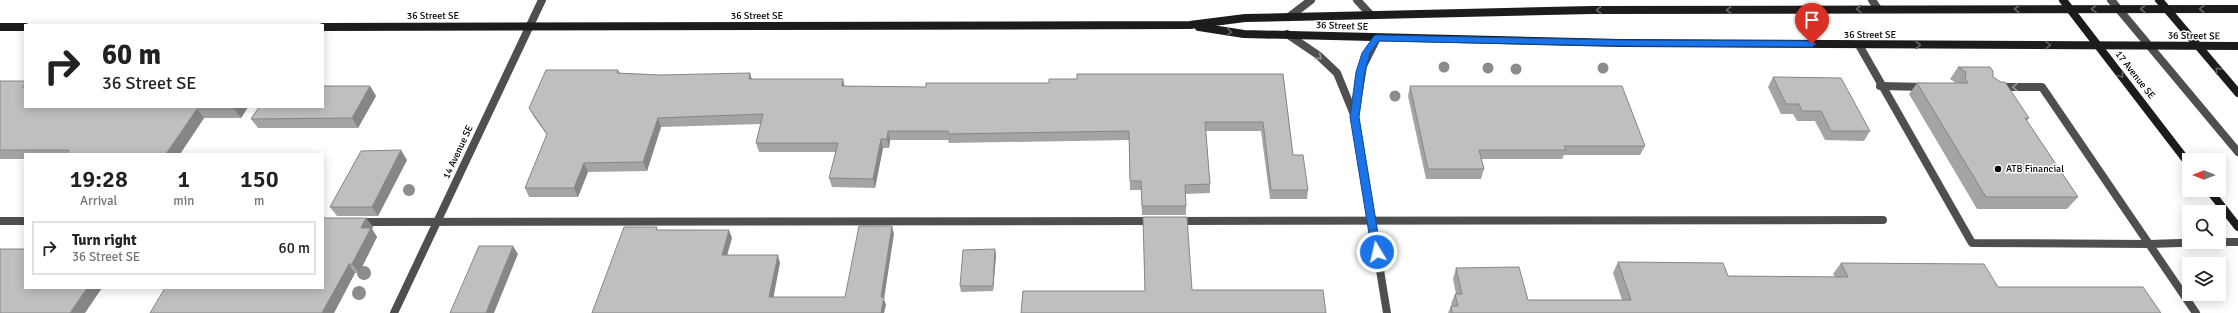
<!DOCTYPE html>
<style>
body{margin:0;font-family:Signika,sans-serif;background:#f6f6f6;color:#222;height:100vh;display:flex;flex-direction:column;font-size:15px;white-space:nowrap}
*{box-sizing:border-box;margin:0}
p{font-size:13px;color:#767676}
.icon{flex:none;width:22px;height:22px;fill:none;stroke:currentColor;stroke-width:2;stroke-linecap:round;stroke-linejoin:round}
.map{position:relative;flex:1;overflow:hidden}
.sheet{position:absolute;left:24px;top:153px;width:300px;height:136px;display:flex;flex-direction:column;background:#fff;border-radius:0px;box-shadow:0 2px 10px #0003}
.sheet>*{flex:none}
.guide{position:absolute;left:24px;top:24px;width:300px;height:84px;border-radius:0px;box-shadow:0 2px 10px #0003;background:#fff;color:#222;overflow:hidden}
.needle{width:26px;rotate:270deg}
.tools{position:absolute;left:2182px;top:153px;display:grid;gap:8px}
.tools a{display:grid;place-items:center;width:44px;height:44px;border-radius:0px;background:#fff;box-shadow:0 2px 10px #0003;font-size:20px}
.pin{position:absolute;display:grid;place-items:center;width:34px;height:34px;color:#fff;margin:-41px -17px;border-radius:50% 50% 50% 0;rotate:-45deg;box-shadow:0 0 4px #0007}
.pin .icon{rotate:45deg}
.me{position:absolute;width:44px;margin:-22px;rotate:351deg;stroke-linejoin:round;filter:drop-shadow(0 0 3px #0008)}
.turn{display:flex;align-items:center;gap:14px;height:84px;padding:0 12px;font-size:18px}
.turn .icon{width:52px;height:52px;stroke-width:2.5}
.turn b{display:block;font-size:28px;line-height:34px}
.eta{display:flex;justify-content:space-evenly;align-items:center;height:68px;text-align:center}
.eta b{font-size:24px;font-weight:600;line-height:28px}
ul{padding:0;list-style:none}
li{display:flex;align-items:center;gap:12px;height:54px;margin:0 8px 6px;padding:0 4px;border:2px solid #e0e0e0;border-radius:0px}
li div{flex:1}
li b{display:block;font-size:15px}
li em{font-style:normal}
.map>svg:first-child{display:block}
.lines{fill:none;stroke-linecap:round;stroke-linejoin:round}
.service{stroke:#4f4f4f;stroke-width:8}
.minor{stroke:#4f4f4f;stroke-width:8}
.secondary{stroke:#1c1c1c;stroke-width:8}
.tree{fill:#8c8c8c}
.wall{fill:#a4a4a4}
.shaded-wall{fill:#868686}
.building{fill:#bfbfbf;stroke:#868686}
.oneway{stroke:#606060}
.oneway2{stroke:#959595}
.route{fill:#1a73e8;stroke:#114b97}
.poi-dot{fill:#000;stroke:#fff;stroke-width:1.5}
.labels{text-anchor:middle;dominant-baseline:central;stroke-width:3;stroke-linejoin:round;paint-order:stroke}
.street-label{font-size:10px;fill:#000;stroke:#fff}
.poi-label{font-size:10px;fill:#000;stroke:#fff;text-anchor:start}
</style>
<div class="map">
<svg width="2238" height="313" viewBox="0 0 2238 313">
<rect width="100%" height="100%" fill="#fff"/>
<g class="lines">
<g class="service">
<polyline points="1872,0 1878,9"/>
<polyline points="2111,0 2238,152"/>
<polyline points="1859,45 1972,243 2149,244 2196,313"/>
<polyline points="1880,86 1926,87"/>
<polyline points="1998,87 2042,87 2149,244 2211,242"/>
<polyline points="0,221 25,221"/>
<polyline points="1178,221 1883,220"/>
<polyline points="358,222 1152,221"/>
<polyline points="2219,242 2238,242"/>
</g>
<g class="minor">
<polyline points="1357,0 1370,14"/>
<polyline points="1289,17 1311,0"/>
<polyline points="1287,34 1318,55 1337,73 1355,117 1387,313"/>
<polyline points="1355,116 1363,66 1377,38"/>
<polyline points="394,313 542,0"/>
</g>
<g class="secondary">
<polyline points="2063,0 2189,164"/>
<polyline points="2159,0 2238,93"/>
<polyline points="0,27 25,27"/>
<polyline points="323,27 1190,25 1245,18 1592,10 2238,9"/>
<polyline points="1199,27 1244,34 1621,43 2238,46"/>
<polyline points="2209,190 2238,227"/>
</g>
</g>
<g class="tree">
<circle cx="1444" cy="67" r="5.5"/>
<circle cx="1488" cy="68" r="5.5"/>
<circle cx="1603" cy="68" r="5.5"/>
<circle cx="1516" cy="69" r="5.5"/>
<circle cx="1395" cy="96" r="5.5"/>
<circle cx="409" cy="190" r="6"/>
<circle cx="364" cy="273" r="7"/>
<circle cx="359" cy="293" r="7"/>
</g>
<g class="wall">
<polygon points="1958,67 1993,77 2029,118 2027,121 2078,197 2067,209 1977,209 1909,94 1917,83 1956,83 1950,79"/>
<polygon points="618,70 620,73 752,79 845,86 926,87 1049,83 1077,79 1283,74 1293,155 1308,190 1307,199 1270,199 1261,131 1206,131 1210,184 1210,193 1185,194 1186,206 1186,215 1142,215 1141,190 1130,190 1129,140 949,143 948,140 890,140 889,148 883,148 875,188 832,187 829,178 836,152 759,152 756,143 761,124 661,127 647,171 588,172 578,197 529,197 525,188 547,135 534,117 529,108"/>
<polygon points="1773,77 1870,131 1864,141 1825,140 1815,121 1797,121 1793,114 1781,114 1768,87"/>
<polygon points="0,81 25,107 248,107 241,118 204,118 180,154 25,154 25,159 0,159"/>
<polygon points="370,86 376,96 358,128 258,128 251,119"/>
<polygon points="1410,86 1645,146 1640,155 1564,155 1562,159 1481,159 1484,169 1481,179 1426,179 1408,96"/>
<polygon points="407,160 378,216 337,216 330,207"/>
<polygon points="1143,217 1192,290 1145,291"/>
<polygon points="366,218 373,227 372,229 377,237 359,273 355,273 334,313 150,313"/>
<polygon points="996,255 993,291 961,292 960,286"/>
<polygon points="1618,262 1728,276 1835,277 1833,274 1841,263 2161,313 1448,313 1451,306 1452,306 1451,304 1455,294 1456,294 1453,279 1456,268 1528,300 1622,300 1613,273"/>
</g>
<g class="shaded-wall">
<polygon points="750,73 753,83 749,79"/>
<polygon points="843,79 845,88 842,86"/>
<polygon points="370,86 376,96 358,128 352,118"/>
<polygon points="235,107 248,107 241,118 234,109"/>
<polygon points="197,109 204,118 180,154 166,154"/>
<polygon points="658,118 661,127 647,171 643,162"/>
<polygon points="888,131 890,140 889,148 887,139"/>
<polygon points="881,139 883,148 875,188 873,179"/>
<polygon points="401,150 407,160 378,216 372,207"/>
<polygon points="584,163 588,172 578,197 574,188"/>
<polygon points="366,218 373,227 372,229 377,237 359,273 352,264 361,228"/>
<polygon points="892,226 894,234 884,299 886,305 884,313 881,313 881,297"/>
<polygon points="729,230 732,238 725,263 722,255"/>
<polygon points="513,246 518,254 494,313 486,313"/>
<polygon points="995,249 996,255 993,291 993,286"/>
<polygon points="778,255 780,263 772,305 769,297"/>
<polygon points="349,264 355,273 334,313 322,313"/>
<polygon points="87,288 102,288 85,313 70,313"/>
</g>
<g class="building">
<polygon points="1958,67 1990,67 1993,71 1993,77 2001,82 2005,82 2029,118 2025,118 2078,197 1986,197 1917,83 1968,83 1965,79 1966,72"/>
<polygon points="546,70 618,70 617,73 659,75 750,73 749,79 843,79 842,86 926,87 926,83 1049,83 1049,79 1077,79 1077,74 1283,74 1293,155 1303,155 1308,190 1271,190 1263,122 1205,122 1210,184 1185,185 1186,206 1142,206 1141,181 1130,181 1129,131 948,134 948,131 888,131 887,139 881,139 873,179 829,178 838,143 756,143 763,114 658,118 643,162 584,163 574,188 525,188 547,134 529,108"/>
<polygon points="1773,77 1841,78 1870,131 1831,131 1821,111 1802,111 1799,104 1786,104"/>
<polygon points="0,81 25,81 25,84 22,87 25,87 25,107 235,107 234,109 197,109 166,154 66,154 69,150 0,150"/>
<polygon points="323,86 370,86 352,118 251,119 259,107 323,107"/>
<polygon points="1410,86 1622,86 1645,146 1564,146 1566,150 1479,150 1484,169 1428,169"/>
<polygon points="401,150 372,207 330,207 361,151"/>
<polygon points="1143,217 1187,217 1192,290 1323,290 1326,313 1021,313 1023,291 1145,291"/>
<polygon points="324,218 366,218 361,228 371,228 352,264 349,264 322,313 150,313 165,288 323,288 323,220"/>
<polygon points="859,226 892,226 881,297 884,297 881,313 592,313 624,227 657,227 656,230 729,230 722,255 778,255 769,297 845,297"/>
<polygon points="479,246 513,246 486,313 450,313"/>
<polygon points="0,249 25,249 25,288 87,288 70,313 0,313"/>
<polygon points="995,249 993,286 960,286 963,250"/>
<polygon points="1618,262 1723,263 1728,276 1848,277 1841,263 1984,264 1998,287 2143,287 2161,313 1452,313 1451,306 1458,306 1455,294 1462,294 1456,268 1519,267 1528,300 1631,300"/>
</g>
<defs><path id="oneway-chevron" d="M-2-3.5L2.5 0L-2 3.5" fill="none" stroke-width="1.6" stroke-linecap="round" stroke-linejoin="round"/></defs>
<g class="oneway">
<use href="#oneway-chevron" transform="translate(1859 9) rotate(180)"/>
<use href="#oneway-chevron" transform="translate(2017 9) rotate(180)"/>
<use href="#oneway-chevron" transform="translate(2094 9) rotate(180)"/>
<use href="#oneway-chevron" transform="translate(2143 9) rotate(180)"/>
<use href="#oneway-chevron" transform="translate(2202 9) rotate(180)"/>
<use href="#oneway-chevron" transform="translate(1599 10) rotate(180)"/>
<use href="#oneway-chevron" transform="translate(1729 10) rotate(180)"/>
<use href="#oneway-chevron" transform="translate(1229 32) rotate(9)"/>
<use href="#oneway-chevron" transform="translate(1918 45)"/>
<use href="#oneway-chevron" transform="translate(2048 45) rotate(-1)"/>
<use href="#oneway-chevron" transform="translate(2218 70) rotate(-131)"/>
<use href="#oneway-chevron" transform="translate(2121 75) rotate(52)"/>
</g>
<g class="oneway2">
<use href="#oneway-chevron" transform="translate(1319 57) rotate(40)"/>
<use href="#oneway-chevron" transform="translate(2015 87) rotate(-179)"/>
</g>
<polygon class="route" points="1377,35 1621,40 1812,41 1816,44 1812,47 1621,46 1379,41 1370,53 1365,72 1359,117 1381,252 1377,255 1372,252 1350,117 1356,72 1362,53 1374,36"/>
<circle class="poi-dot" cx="1998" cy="169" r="4"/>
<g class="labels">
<g class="street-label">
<text x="433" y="16">36 Street SE</text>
<text x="757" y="16">36 Street SE</text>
<text transform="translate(1342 26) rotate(2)">36 Street SE</text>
<text x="1870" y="35">36 Street SE</text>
<text transform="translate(2194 36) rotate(1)">36 Street SE</text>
<text transform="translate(2135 75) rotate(52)">17 Avenue SE</text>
<text transform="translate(458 152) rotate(-65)">14 Avenue SE</text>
</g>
<g class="poi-label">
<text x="2006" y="169">ATB Financial</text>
</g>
</g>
</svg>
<div class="tools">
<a><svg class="needle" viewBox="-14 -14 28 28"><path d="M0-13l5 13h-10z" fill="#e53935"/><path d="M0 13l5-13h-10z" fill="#767676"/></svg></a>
<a><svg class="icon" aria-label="search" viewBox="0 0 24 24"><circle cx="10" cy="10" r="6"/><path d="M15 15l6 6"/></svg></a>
<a><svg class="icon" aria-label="layers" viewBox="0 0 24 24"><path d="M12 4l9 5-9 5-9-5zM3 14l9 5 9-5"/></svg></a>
</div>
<div class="pin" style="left:1812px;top:44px;background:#d93025"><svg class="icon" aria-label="arrive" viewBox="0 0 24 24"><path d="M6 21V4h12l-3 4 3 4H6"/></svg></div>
<svg class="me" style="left:1377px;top:252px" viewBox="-20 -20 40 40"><circle r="17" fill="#1a73e8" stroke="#fff" stroke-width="3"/><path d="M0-11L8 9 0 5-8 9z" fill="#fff"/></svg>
<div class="guide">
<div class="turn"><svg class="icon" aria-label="right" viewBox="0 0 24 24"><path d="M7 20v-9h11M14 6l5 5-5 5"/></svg><div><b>60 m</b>36 Street SE</div></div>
</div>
<section class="sheet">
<div class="eta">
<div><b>19:28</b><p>Arrival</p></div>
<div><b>1</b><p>min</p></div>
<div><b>150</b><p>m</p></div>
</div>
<ul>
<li><svg class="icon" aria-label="right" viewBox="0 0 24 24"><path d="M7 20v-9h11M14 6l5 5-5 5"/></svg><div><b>Turn right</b><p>36 Street SE</p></div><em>60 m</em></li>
</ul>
</section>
</div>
